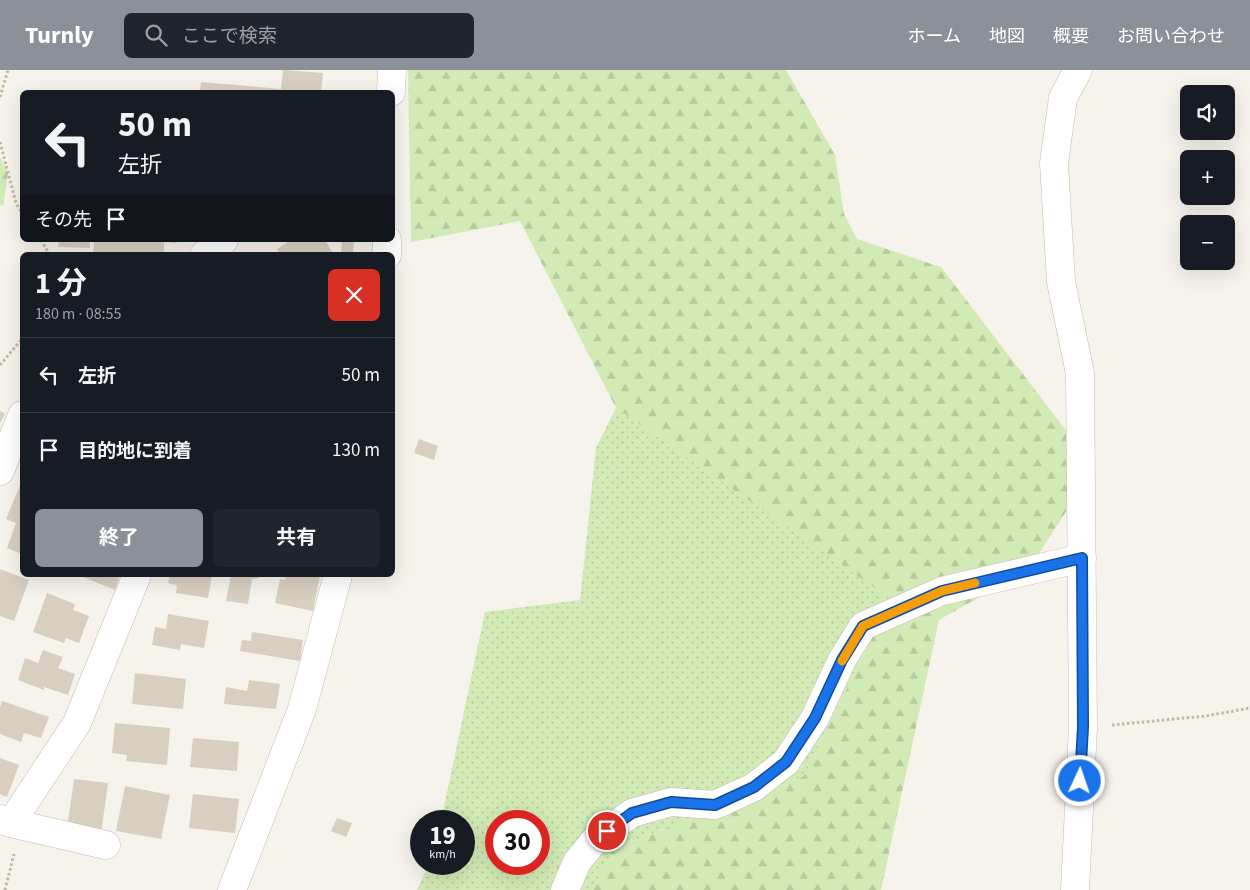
<!DOCTYPE html>
<html lang="ja">
<meta charset="utf-8">
<style>
body{margin:0;font-family:"Source Sans 3","Noto Sans JP",sans-serif;background:#20242c;color:#f1f3f6;height:100vh;display:flex;flex-direction:column;font-size:19px;white-space:nowrap}
*{box-sizing:border-box;margin:0}
p{font-size:16px;color:#9ea1a6}
.icon{flex:none;width:28px;height:28px;fill:none;stroke:currentColor;stroke-width:2;stroke-linecap:round;stroke-linejoin:round}
.map{position:relative;flex:1;overflow:hidden}
.panel{position:absolute;left:20px;top:182px;width:375px;height:325px;display:flex;flex-direction:column;background:#171b24;border-radius:8px;box-shadow:0 5px 20px #0002}
.panel>*{flex:none}
.hud{position:absolute;left:20px;top:20px;width:375px;height:152px;border-radius:8px;box-shadow:0 5px 20px #0002;background:#171b24;color:#f1f3f6;overflow:hidden}
.buttons{position:absolute;left:1180px;top:15px;display:grid;gap:10px}
.buttons a{display:grid;place-items:center;width:55px;height:55px;border-radius:8px;background:#171b24;box-shadow:0 5px 20px #0002;font-size:25px}
.speed{position:absolute;left:410px;top:740px;display:flex;gap:10px;font-size:25px;font-weight:700;text-align:center}
.speed>*{display:grid;place-content:center;width:65px;height:65px;border-radius:50%;background:#171b24;box-shadow:0 5px 20px #0002;line-height:1}
.speed small{font-size:12px;font-weight:400}
.speed .limit{border:8px solid #d22;background:#fff;color:#111}
.pin{position:absolute;display:grid;place-items:center;width:42px;height:42px;color:#fff;margin:-21px;border:2px solid #fff;border-radius:50%;box-shadow:0 1px 5px #0007}
.me{position:absolute;width:55px;margin:-28px;rotate:3deg;stroke-linejoin:round;filter:drop-shadow(0 0 4px #0008)}
.turn{display:flex;align-items:center;gap:18px;height:105px;padding:0 15px;font-size:22px}
.turn .icon{width:65px;height:65px;stroke-width:2.5}
.turn b{display:block;font-size:35px;line-height:42px}
.then{display:flex;align-items:center;height:48px;padding:0 15px;background:#0003;gap:10px;font-size:19px}
.round{display:grid;place-items:center;flex:none;width:52px;height:52px;border-radius:8px;background:#20242c}
.headline{display:flex;align-items:center;justify-content:space-between;height:85px;padding:0 15px}
h1{font-size:30px;font-weight:700;line-height:38px}
.cta{display:flex;gap:10px;margin-top:auto;padding:10px 15px}
.cta a{flex:1;height:58px;border-radius:8px;background:#8c9099;color:#fff;font-size:20px;font-weight:700;line-height:58px;text-align:center}
.cta a+a{background:#20242c;color:#f1f3f6}
ul{padding:0;list-style:none}
li{display:flex;align-items:center;gap:15px;height:75px;padding:0 15px;border-top:1px solid #363941}
li div{flex:1}
li b{display:block;font-size:19px}
li em{font-style:normal}
header{display:flex;align-items:center;gap:30px;box-sizing:border-box;height:70px;padding:0 25px;background:#8c9099;color:#fff}
header strong{font-size:24px}
nav{display:flex;gap:28px;margin-inline-start:auto;font-size:18px}
.search{width:350px;height:45px;background:#20242c;display:flex;align-items:center;gap:12px;box-sizing:border-box;padding:0 18px;border-radius:8px;color:#9ea1a6;font-size:19px}
.map>svg:first-child{display:block}
.grass{fill:url(#grass-dots);fill-rule:evenodd}
.forest{fill:url(#forest-firs)}
.building{fill:#d8cfc1}
.lines{fill:none;stroke-linecap:round;stroke-linejoin:round}
.minor-casing{stroke:#c2bbae;stroke-width:29}
.path{stroke:#c4b79f;stroke-width:3;stroke-dasharray:2.5 2.5;stroke-linecap:butt}
.minor{stroke:#fff;stroke-width:28}
.route-casing{stroke:#114b97;stroke-width:12}
.route{stroke:#1a73e8;stroke-width:9}
.slow{stroke:#f59e0b;stroke-width:9}
</style>
<header>
<strong>Turnly</strong>
<div class="search"><svg class="icon" aria-label="search" viewBox="0 0 24 24"><circle cx="10" cy="10" r="6"/><path d="M15 15l6 6"/></svg>ここで検索</div>
<nav><a>ホーム</a><a>地図</a><a>概要</a><a>お問い合わせ</a></nav>
</header>
<div class="map">
<svg width="1250" height="820" viewBox="0 0 1250 820">
<defs>
<pattern id="grass-dots" width="8" height="8" patternUnits="userSpaceOnUse" patternTransform="scale(1.25)"><rect width="8" height="8" fill="#d2eab5"/><path d="M2 2h.1M6 6h.1" fill="none" stroke="#b6ca9c" stroke-width="1.8" stroke-linecap="round"/></pattern>
<pattern id="forest-firs" width="22" height="20" patternUnits="userSpaceOnUse" patternTransform="scale(1.25)"><rect width="22" height="20" fill="#d2eab5"/><path d="M5 1l3.5 6h-7zM16 11l3.5 6h-7z" fill="#b6ca9c"/></pattern>
</defs>
<rect width="100%" height="100%" fill="#f6f3ec"/>
<path class="grass" d="M616,338l275,190 -87,178 -187,71 -25,43h-175l12,-26h35v-43h-23l44,-209 95,-12 16,-152zM496,751h43v43h-43z"/>
<g class="forest">
<polygon points="408,0 786,0 835,85 844,144 857,169 941,197 1068,363 1069,437 1029,499 939,550 881,820 592,820 617,777 804,706 891,529 616,338 520,151 411,172"/>
<polygon points="0,87 8,103 3,136 0,135"/>
</g>
<g class="building">
<polygon points="283,0 323,3 321,22 200,22 201,12 281,19"/>
<polygon points="59,170 90,170 90,178 58,177"/>
<polygon points="94,170 176,170 176,173 164,172 164,185 93,184"/>
<polygon points="285,170 325,170 334,185 281,185 277,179 287,173"/>
<polygon points="342,170 354,170 353,185 341,184"/>
<polygon points="0,341 5,344 0,353"/>
<polygon points="419,369 438,376 434,390 414,383"/>
<polygon points="21,413 22,413 22,484 7,478 16,453 6,449"/>
<polygon points="0,499 29,510 14,551 0,546"/>
<polygon points="78,505 120,505 115,520"/>
<polygon points="170,505 212,505 208,528 176,523 177,515 168,513"/>
<polygon points="231,505 260,505 259,508 252,509 248,534 226,531"/>
<polygon points="286,505 320,505 313,541 275,533 280,509 285,510"/>
<polygon points="47,523 75,534 73,540 89,546 79,573 66,568 64,573 33,562"/>
<polygon points="168,544 209,551 204,578 181,574 180,580 152,575 155,557 166,559"/>
<polygon points="252,562 303,570 300,591 240,581 242,570 251,571"/>
<polygon points="43,580 63,587 58,598 75,604 68,625 44,617 44,620 18,610 25,588 38,593"/>
<polygon points="135,603 186,609 183,639 132,634"/>
<polygon points="249,610 280,614 276,639 224,634 226,617 247,621"/>
<polygon points="2,631 49,647 41,668 24,663 21,672 0,664 0,637"/>
<polygon points="115,653 170,658 167,695 126,691 127,685 112,683"/>
<polygon points="193,668 239,672 237,701 190,697"/>
<polygon points="0,688 19,695 7,727 0,724"/>
<polygon points="74,709 108,713 101,764 67,759"/>
<polygon points="125,716 170,725 161,769 116,761"/>
<polygon points="193,724 239,729 235,763 189,758"/>
<polygon points="337,748 352,753 346,767 331,761"/>
</g>
<g class="lines">
<g class="minor-casing">
<g id="minor">
<polyline points="391,22 392,0"/>
<polyline points="204,185 224,170"/>
<polyline points="387,185 387,170"/>
<polyline points="0,401 22,345"/>
<polyline points="0,749 11,753 106,775"/>
<polyline points="11,753 77,653 137,505"/>
<polyline points="232,820 302,639 338,505"/>
<polyline points="565,820 577,792 595,770 632,743 671,732 715,735 754,717 786,692 815,648 842,590 863,556 942,521 1082,488"/>
<polyline points="1075,820 1083,657 1080,303 1061,212 1054,93 1063,28 1078,0"/>
</g>
</g>
<g class="path">
<polyline points="0,27 8,0"/>
<polyline points="0,72 16,133 22,143"/>
<polyline points="41,170 50,185"/>
<polyline points="0,295 22,269"/>
<polyline points="1112,655 1206,646 1250,638"/>
<polyline points="5,820 14,784"/>
</g>
<use href="#minor" class="minor"/>
</g>
<g class="lines">
<g class="route-casing">
<polyline id="route" points="607,761 632,743 671,732 715,735 754,717 786,692 815,648 842,590 863,556 942,521 1082,488 1083,657 1080,711"/>
</g>
<use href="#route" class="route"/>
<polyline class="slow" points="842,591 863,556 942,521 975,513"/>
</g>
</svg>
<div class="buttons">
<a><svg class="icon" aria-label="sound" viewBox="0 0 24 24"><path d="M4 9h4l5-4v14l-5-4H4zM17 9q2 3 0 6"/></svg></a>
<a>+</a>
<a>−</a>
</div>
<div class="speed"><div>19<small>km/h</small></div><div class="limit">30</div></div>
<div class="pin" style="left:607px;top:761px;background:#d93025"><svg class="icon" aria-label="arrive" viewBox="0 0 24 24"><path d="M6 21V4h12l-3 4 3 4H6"/></svg></div>
<svg class="me" style="left:1080px;top:711px" viewBox="-20 -20 40 40"><circle r="17" fill="#1a73e8" stroke="#fff" stroke-width="3"/><path d="M0-11L8 9 0 5-8 9z" fill="#fff"/></svg>
<div class="hud">
<div class="turn"><svg class="icon" aria-label="left" viewBox="0 0 24 24"><path d="M17 20v-9H6M10 6l-5 5 5 5"/></svg><div><b>50 m</b>左折</div></div>
<div class="then">その先<svg class="icon" aria-label="arrive" viewBox="0 0 24 24"><path d="M6 21V4h12l-3 4 3 4H6"/></svg></div>
</div>
<section class="panel">
<div class="headline"><div><h1>1 分</h1><p>180 m · 08:55</p></div><a class="round" style="background:#d93025;color:#fff"><svg class="icon" aria-label="close" viewBox="0 0 24 24"><path d="M6 6l12 12M18 6L6 18"/></svg></a></div>
<ul>
<li><svg class="icon" aria-label="left" viewBox="0 0 24 24"><path d="M17 20v-9H6M10 6l-5 5 5 5"/></svg><div><b>左折</b></div><em>50 m</em></li>
<li><svg class="icon" aria-label="arrive" viewBox="0 0 24 24"><path d="M6 21V4h12l-3 4 3 4H6"/></svg><div><b>目的地に到着</b></div><em>130 m</em></li>
</ul>
<div class="cta"><a>終了</a><a>共有</a></div>
</section>
</div>
